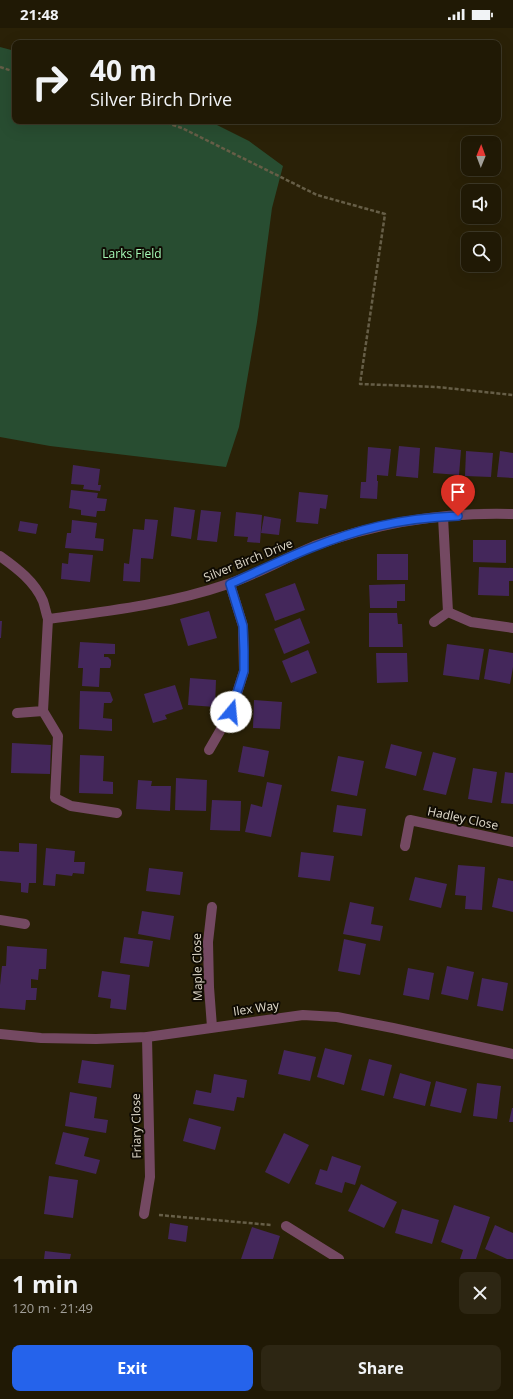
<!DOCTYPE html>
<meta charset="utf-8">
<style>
body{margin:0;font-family:"Open Sans",sans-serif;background:#2d2613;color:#f1f3f6;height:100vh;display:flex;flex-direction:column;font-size:15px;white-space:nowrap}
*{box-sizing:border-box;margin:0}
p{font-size:13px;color:#a2a09a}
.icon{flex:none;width:22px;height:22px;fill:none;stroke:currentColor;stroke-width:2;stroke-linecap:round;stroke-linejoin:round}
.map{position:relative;height:1231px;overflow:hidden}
.details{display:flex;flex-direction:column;background:#201905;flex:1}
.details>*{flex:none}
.guide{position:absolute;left:12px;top:12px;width:489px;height:84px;border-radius:8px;box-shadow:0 4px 16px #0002,0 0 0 1px #3d3827;background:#201905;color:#f1f3f6;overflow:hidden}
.needle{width:26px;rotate:1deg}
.fabs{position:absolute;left:461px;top:108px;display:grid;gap:8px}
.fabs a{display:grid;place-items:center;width:40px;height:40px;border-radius:8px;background:#201905;box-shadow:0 4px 16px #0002,0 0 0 1px #3d3827;font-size:20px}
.pin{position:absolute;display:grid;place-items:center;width:34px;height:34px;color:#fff;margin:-41px -17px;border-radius:50% 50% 50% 0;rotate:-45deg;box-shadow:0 0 4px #0007}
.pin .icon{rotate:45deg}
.me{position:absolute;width:44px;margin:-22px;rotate:17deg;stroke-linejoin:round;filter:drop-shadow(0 0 3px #0008)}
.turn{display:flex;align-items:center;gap:14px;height:84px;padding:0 12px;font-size:18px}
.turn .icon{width:52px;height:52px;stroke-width:2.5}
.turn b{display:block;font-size:28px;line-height:34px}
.round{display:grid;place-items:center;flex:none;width:42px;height:42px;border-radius:8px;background:#2d2613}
.summary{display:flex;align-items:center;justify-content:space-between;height:68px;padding:0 12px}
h1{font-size:24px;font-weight:700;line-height:30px}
.primary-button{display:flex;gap:8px;margin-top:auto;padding:8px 12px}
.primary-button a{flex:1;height:46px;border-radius:8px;background:#2563eb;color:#fff;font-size:16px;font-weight:700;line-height:46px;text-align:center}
.primary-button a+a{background:#2d2613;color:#f1f3f6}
.status{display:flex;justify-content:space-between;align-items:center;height:28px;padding:0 20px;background:#201905;direction:ltr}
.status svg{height:11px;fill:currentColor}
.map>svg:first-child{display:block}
.green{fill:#284d31}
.building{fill:#44275b}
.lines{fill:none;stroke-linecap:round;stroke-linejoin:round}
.path{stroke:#665e47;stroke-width:2.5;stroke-dasharray:4 2;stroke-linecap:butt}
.minor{stroke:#744962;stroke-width:10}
.route-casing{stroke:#184099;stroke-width:10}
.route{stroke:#2563eb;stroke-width:7}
.labels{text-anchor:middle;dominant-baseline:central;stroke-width:4;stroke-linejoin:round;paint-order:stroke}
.park-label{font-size:12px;fill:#a5f9b6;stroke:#0f0b03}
.street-label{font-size:12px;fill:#e0dacb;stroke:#0f0b03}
</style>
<div class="status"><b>21:48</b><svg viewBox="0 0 49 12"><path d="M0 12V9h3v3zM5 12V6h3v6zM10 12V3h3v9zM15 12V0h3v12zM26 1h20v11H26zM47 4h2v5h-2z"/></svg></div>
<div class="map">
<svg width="513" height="1231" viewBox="0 0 513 1231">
<rect width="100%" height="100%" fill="#2a2107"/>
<polygon class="green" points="0,19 15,23 15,93 209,93 249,113 283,138 272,180 257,294 239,399 226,439 50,418 0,409"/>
<g class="building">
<polygon points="399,418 420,420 418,450 396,448"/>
<polygon points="368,419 391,421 388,448 377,447 377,453 378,453 377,471 360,470 361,454 366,454"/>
<polygon points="435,419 461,422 459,447 433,445"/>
<polygon points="466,423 493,425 491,449 465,448"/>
<polygon points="500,423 513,425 513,450 497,449"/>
<polygon points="73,437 100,441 98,457 101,457 100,463 83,461 84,457 71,456"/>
<polygon points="71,462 98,465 97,470 107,471 105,483 97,483 96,489 81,487 81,482 69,480"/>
<polygon points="299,464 328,467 326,481 320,480 318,496 296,494"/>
<polygon points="174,479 195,482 191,511 171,508"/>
<polygon points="201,482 221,484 217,514 197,512"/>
<polygon points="236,484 262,487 260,515 247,514 248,509 234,508"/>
<polygon points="264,488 281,491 279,507 261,505"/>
<polygon points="145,491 158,492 153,531 141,530 140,554 123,553 124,535 129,536 133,501 144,502"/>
<polygon points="72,492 97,495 95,510 104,511 103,523 65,520 67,505 71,505"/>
<polygon points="20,493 38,496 36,506 18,503"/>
<polygon points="473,512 506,512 506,535 473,534"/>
<polygon points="69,525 93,527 90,554 61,551 62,535 68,536"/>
<rect x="377" y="526" width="31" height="26"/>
<polygon points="479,539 513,540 513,553 509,553 509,568 478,567"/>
<polygon points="295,555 305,582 275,593 265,566"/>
<polygon points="405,556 405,573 397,573 397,580 370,580 369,557"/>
<polygon points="209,583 217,610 188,618 180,591"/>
<polygon points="369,585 397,585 398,596 402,596 403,619 369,619"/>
<polygon points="300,590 310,615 284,626 274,601"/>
<polygon points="0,593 2,593 1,610 0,610"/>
<polygon points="80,614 115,616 115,626 104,626 104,629 108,629 111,632 111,637 110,640 100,640 99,659 82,658 83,640 78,640"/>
<polygon points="447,616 484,621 479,652 443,647"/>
<polygon points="489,621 513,625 513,639 510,656 484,651"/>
<polygon points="308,622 317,645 291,655 282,633"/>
<polygon points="376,625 407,625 408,654 377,655"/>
<polygon points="190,650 216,652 215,679 188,677"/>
<polygon points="175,657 183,681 165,687 167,691 153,695 144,666"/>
<polygon points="80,663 110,664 113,672 111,675 104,675 103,690 112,691 112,703 79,701"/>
<polygon points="254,672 282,674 280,701 253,700"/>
<polygon points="12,715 51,717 50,746 11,745"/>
<polygon points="391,716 422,724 416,748 385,740"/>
<polygon points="243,718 269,723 264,749 238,744"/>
<polygon points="433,724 456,730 446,767 423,762"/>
<polygon points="80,727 104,728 103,753 113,754 113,766 79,765"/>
<polygon points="338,728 364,733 357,768 331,763"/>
<polygon points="473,740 497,744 492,775 468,771"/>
<polygon points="505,744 513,745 513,776 501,775"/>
<polygon points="176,750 207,752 206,783 175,782"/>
<polygon points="138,752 152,753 151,758 171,758 170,783 136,781"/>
<polygon points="267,754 282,757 271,809 245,804 251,776 262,779"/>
<polygon points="212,772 241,773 240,803 210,802"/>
<polygon points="337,777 366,781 362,808 333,804"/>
<polygon points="19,815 37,816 36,855 29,855 28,865 21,864 21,855 0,853 0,823 19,824"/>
<polygon points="46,820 75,823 74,834 85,834 84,846 73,845 72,848 56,846 55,858 43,857"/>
<polygon points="301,824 334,828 330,853 298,849"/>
<polygon points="458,837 485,839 482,882 465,881 466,868 455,867"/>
<polygon points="149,840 183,844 180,867 146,863"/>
<polygon points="415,849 447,856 441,880 409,872"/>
<polygon points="498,850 513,853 513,884 492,879"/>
<polygon points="350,874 374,879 371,896 383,898 380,913 343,906"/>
<polygon points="142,883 174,888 170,912 138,906"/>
<polygon points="124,909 153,913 149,939 120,935"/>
<polygon points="344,911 366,916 360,947 338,943"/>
<polygon points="7,918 47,921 46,941 39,941 38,952 31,951 31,960 37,960 36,972 26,972 25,982 0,980 0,957 2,938 6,938"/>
<polygon points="447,938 474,944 468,972 441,966"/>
<polygon points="408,940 434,945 429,972 403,967"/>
<polygon points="102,943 130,947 126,982 110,980 111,971 98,969"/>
<polygon points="482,950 508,955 503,983 477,978"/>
<polygon points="325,1020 352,1027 344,1057 317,1049"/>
<polygon points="284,1022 316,1029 310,1053 278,1046"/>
<polygon points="369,1031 392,1037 384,1068 361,1062"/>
<polygon points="82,1032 114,1037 111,1060 78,1055"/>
<polygon points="400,1045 431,1054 425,1078 393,1070"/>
<polygon points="214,1046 247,1052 244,1070 237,1069 234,1083 193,1076 196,1062 211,1065"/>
<polygon points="436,1053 467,1061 461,1085 430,1078"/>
<polygon points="477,1055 501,1058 497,1091 473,1088"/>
<polygon points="70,1064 97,1069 94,1090 108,1092 106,1105 65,1098"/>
<polygon points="512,1080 513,1080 513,1094 509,1094"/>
<polygon points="189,1090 221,1099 215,1122 183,1113"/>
<polygon points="63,1104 89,1110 84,1128 100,1132 96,1146 55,1136"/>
<polygon points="284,1105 309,1117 289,1156 265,1144"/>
<polygon points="332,1128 361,1138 355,1157 345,1154 342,1165 315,1156 320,1141 327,1143"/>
<polygon points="49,1148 78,1152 73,1190 44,1186"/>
<polygon points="361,1156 397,1174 384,1200 348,1183"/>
<polygon points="454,1177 490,1189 476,1231 460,1231 463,1222 441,1214"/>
<polygon points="402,1181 439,1192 432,1216 395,1205"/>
<polygon points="170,1195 188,1198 186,1214 168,1211"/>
<polygon points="495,1197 513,1205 513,1231 507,1231 485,1221"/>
<polygon points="252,1199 280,1208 273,1231 241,1231"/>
<polygon points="45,1223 71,1226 70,1231 44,1231"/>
</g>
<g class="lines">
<g class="path">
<polyline points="0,39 15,44"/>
<polyline points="161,93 182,100 317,167 385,186 360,356 437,359 513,367"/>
<polyline points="159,1187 271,1197"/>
</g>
<g class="minor">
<polyline points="443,489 448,584"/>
<path d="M0,528c17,12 35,26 43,45 2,6 3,12 5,18 61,-8 122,-15 180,-35 30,-10 57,-26 86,-38 65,-24 130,-34 199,-32"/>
<polyline points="434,594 448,584 471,594 513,600"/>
<polyline points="43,683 58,708 55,770 71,778 117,785"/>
<polyline points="17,685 43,683 48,591"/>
<polyline points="209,722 231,684 244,643 243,598 230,556"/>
<polyline points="405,818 410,792 513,814"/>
<polyline points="0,892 25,896"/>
<polyline points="212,999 209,959 208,914 212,879"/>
<polyline points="0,1006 41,1010 96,1011 147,1009 303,987 337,989 393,1000 513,1026"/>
<polyline points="144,1186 150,1149 147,1009"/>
<polyline points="286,1198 339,1231"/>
</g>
</g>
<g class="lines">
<g class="route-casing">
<path id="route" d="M231,684l13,-41v-20l-1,-25 -13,-42c48,-22 97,-46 149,-58 26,-6 52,-9 79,-10"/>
</g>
<use href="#route" class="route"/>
</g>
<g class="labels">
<g class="park-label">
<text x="132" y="225">Larks Field</text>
</g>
<g class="street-label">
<text transform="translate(248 532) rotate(-22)">Silver Birch Drive</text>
<text transform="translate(463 790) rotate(12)">Hadley Close</text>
<text transform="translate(197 939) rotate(-91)">Maple Close</text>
<text transform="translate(256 980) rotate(-8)">Ilex Way</text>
<text transform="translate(136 1098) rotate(-91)">Friary Close</text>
</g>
</g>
</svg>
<div class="fabs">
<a><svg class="needle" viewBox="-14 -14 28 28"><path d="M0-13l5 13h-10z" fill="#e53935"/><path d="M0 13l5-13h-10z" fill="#a2a09a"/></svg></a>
<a><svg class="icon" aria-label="sound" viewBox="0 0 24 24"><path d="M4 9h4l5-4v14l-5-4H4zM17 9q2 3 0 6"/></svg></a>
<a><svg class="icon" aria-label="search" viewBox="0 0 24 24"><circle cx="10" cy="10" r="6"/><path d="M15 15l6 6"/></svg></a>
</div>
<div class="pin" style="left:458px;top:488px;background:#d93025"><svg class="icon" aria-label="arrive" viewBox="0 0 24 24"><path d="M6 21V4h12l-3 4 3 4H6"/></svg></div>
<svg class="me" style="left:231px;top:684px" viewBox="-20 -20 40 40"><circle r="19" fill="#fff"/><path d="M0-13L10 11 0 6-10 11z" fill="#2563eb"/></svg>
<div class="guide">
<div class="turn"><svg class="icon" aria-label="right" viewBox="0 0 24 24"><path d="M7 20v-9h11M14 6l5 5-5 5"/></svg><div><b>40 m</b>Silver Birch Drive</div></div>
</div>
</div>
<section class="details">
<div class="summary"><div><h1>1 min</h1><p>120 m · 21:49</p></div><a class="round"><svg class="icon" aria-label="close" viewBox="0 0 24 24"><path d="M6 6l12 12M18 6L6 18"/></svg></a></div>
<div class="primary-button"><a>Exit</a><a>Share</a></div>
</section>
